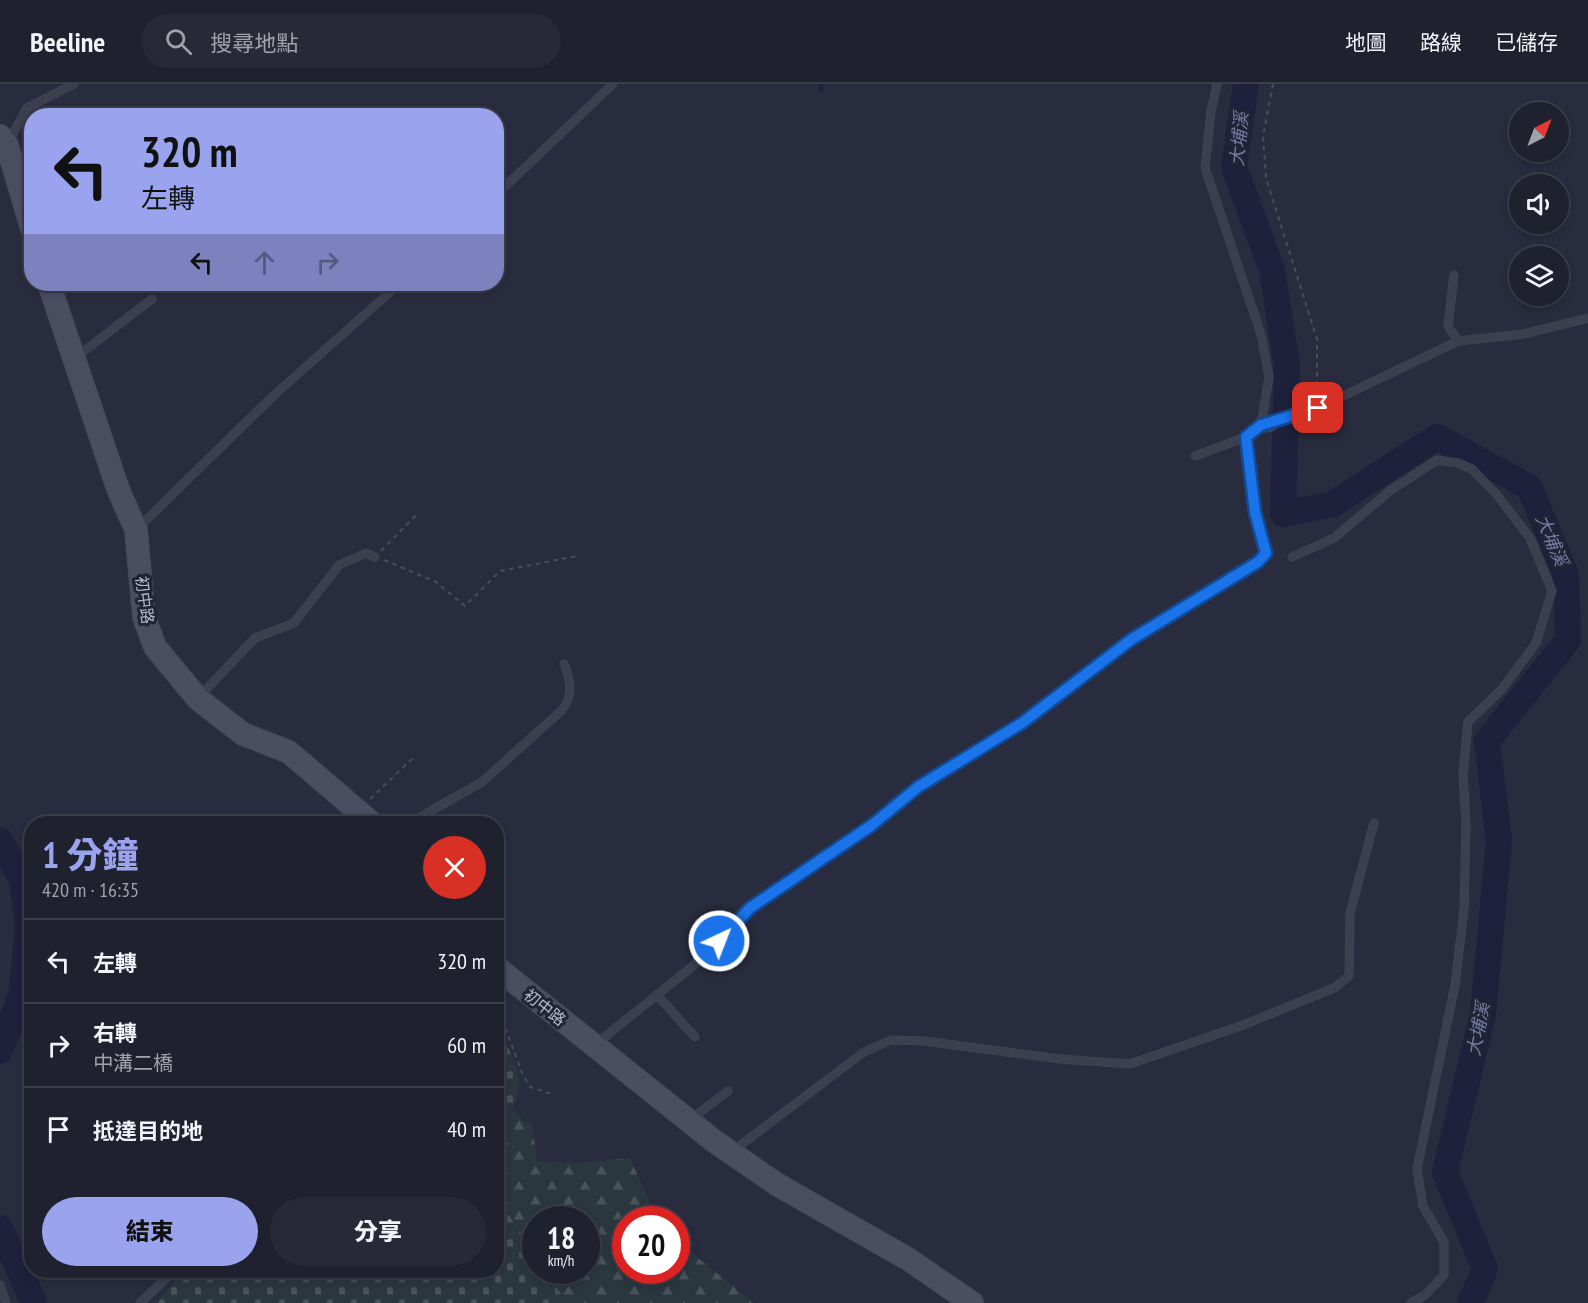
<!DOCTYPE html>
<html lang="zh-TW">
<meta charset="utf-8">
<style>
body{margin:0;font-family:"PT Sans Narrow","Noto Sans TC",sans-serif;background:#272936;color:#f1f3f6;height:100vh;display:flex;flex-direction:column;font-size:22px;white-space:nowrap}
*{box-sizing:border-box;margin:0}
p{font-size:20px;color:#a1a3aa}
.icon{flex:none;width:33px;height:33px;fill:none;stroke:currentColor;stroke-width:2;stroke-linecap:round;stroke-linejoin:round}
.map{position:relative;flex:1;overflow:hidden}
.details{position:absolute;left:24px;top:732px;width:480px;height:462px;display:flex;flex-direction:column;background:#1f212e;border-radius:24px;box-shadow:0 3px 9px #0003,0 0 0 2px #3c3e4a}
.details>*{flex:none}
.top-card{position:absolute;left:24px;top:24px;width:480px;height:183px;border-radius:24px;box-shadow:0 3px 9px #0003,0 0 0 2px #3c3e4a;background:#9aa3ed;color:#111;overflow:hidden}
.needle{width:39px;rotate:42deg}
.buttons{position:absolute;left:1509px;top:18px;display:grid;gap:12px}
.buttons a{display:grid;place-items:center;width:60px;height:60px;border-radius:50%;background:#1f212e;box-shadow:0 3px 9px #0003,0 0 0 2px #3c3e4a;font-size:30px}
.speed{position:absolute;left:522px;top:1122px;display:flex;gap:12px;font-size:30px;font-weight:700;text-align:center}
.speed>*{display:grid;place-content:center;width:78px;height:78px;border-radius:50%;background:#1f212e;box-shadow:0 3px 9px #0003,0 0 0 2px #3c3e4a;line-height:1}
.speed small{font-size:15px;font-weight:400}
.speed .limit{border:9px solid #d22;background:#fff;color:#111}
.pin{position:absolute;display:grid;place-items:center;width:51px;height:51px;color:#fff;margin:-26px;border-radius:12px;box-shadow:0 3px 9px #0006}
.me{position:absolute;width:66px;margin:-33px;rotate:43deg;stroke-linejoin:round;filter:drop-shadow(0 0 4px #0008)}
.turn{display:flex;align-items:center;gap:21px;height:126px;padding:0 18px;font-size:27px}
.turn .icon{width:78px;height:78px;stroke-width:2.5}
.turn b{display:block;font-size:42px;line-height:51px}
.lanes{display:flex;align-items:center;height:57px;padding:0 18px;background:#0003;justify-content:center;gap:30px;direction:ltr}
.lanes .off{opacity:.35}
.round{display:grid;place-items:center;flex:none;width:63px;height:63px;border-radius:32px;background:#272936}
.headline{display:flex;align-items:center;justify-content:space-between;height:102px;padding:0 18px}
h1{font-size:36px;font-weight:800;line-height:45px;color:#9aa3ed}
.action{display:flex;gap:12px;margin-top:auto;padding:12px 18px}
.action a{flex:1;height:69px;border-radius:36px;background:#9aa3ed;color:#111;font-size:24px;font-weight:800;line-height:69px;text-align:center}
.action a+a{background:#272936;color:#f1f3f6}
ul{padding:0;list-style:none}
li{display:flex;align-items:center;gap:18px;height:84px;padding:0 18px;border-top:2px solid #3c3e4a}
li div{flex:1}
li b{display:block;font-size:22px}
li em{font-style:normal}
header{display:flex;align-items:center;gap:36px;box-sizing:border-box;height:84px;padding:0 30px;background:#1f212e;border-bottom:2px solid #3c3e4a}
header strong{font-size:28px}
nav{display:flex;gap:33px;margin-inline-start:auto;font-size:21px}
.search{width:420px;height:54px;background:#272936;display:flex;align-items:center;gap:15px;box-sizing:border-box;padding:0 21px;border-radius:33px;color:#a1a3aa;font-size:22px}
.map>svg:first-child{display:block}
.forest{fill:url(#forest-firs)}
.cemetery{fill:url(#cemetery-stones)}
.lines{fill:none;stroke-linecap:round;stroke-linejoin:round}
.stream{stroke:#1d213b;stroke-width:4.5}
.river{stroke:#1d213b;stroke-width:26}
.lane-casing{stroke:#464858;stroke-width:9}
.street-casing{stroke:#464858;stroke-width:16}
.secondary-casing{stroke:#464858;stroke-width:24}
.path{stroke:#445057;stroke-width:2;stroke-dasharray:4.5 4.5;stroke-linecap:butt}
.lane{stroke:#3c3f4e;stroke-width:8}
.street{stroke:#3c3f4e;stroke-width:15}
.secondary{stroke:#4b4d61;stroke-width:22}
.route-casing{stroke:#114b97;stroke-width:15}
.route{stroke:#1a73e8;stroke-width:10}
.labels{text-anchor:middle;dominant-baseline:central;stroke-width:6;stroke-linejoin:round;paint-order:stroke}
.street-label{font-size:16px;fill:#b9bbc9;stroke:#212434}
.water-label{font-size:18px;font-style:italic;fill:#767da4;stroke:#212434}
</style>
<header>
<strong>Beeline</strong>
<div class="search"><svg class="icon" aria-label="search" viewBox="0 0 24 24"><circle cx="10" cy="10" r="6"/><path d="M15 15l6 6"/></svg>搜尋地點</div>
<nav><a>地圖</a><a>路線</a><a>已儲存</a></nav>
</header>
<div class="map">
<svg width="1588" height="1219" viewBox="0 0 1588 1219">
<defs>
<pattern id="forest-firs" width="22" height="20" patternUnits="userSpaceOnUse" patternTransform="scale(1.5)"><rect width="22" height="20" fill="#2b373f"/><path d="M5 1l3.5 6h-7zM16 11l3.5 6h-7z" fill="#485259"/></pattern>
<pattern id="cemetery-stones" width="16" height="16" patternUnits="userSpaceOnUse" patternTransform="scale(1.5)"><rect width="16" height="16" fill="#2b373f"/><path d="M2 7V4a2 2 0 0 1 4 0v3zM10 15v-3a2 2 0 0 1 4 0v3z" fill="#485259"/></pattern>
</defs>
<rect width="100%" height="100%" fill="#292c3e"/>
<polygon class="forest" points="514,1026 524,1038 532,1039 537,1077 580,1079 630,1074 657,1135 626,1136 626,1186 676,1186 677,1157 754,1219 567,1219 546,1187 586,1186 586,1136 536,1136 535,1171 497,1113 497,1046"/>
<g class="cemetery">
<path d="M496,935c18,49 41,65 1,111z"/>
<polygon points="497,1113 535,1171 536,1186 546,1187 567,1219 156,1219 173,1200 181,1187 496,1186"/>
</g>
<g class="lines">
<polyline class="stream" points="821,6 821,0"/>
<g class="river">
<polyline points="1246,0 1234,83 1272,186 1287,281 1283,430 1333,420 1437,353 1529,403 1566,491 1568,556 1487,657 1499,757 1483,930 1445,1088 1485,1185 1470,1219"/>
<polyline points="0,756 22,796 28,842 22,908 0,967"/>
<polyline points="0,1144 34,1219"/>
</g>
<g class="lane-casing">
<g id="lane">
<polyline points="9,57 27,24 74,0"/>
<polyline points="496,111 613,0"/>
<polyline points="1454,191 1448,242 1458,257"/>
<polyline points="75,274 152,215"/>
<polyline points="1270,340 1318,324 1458,257 1524,250 1588,234"/>
<polyline points="1195,372 1246,353"/>
<polyline points="139,443 272,313 399,200"/>
<polyline points="1292,473 1334,454 1391,406 1437,376 1458,379 1472,385 1497,411 1530,454 1552,507 1536,559 1502,605 1468,638 1463,690 1466,740 1464,825 1455,901 1417,1085 1423,1122 1444,1158 1444,1191 1425,1211 1411,1219"/>
<polyline points="199,613 255,554 294,539 339,481 366,469 375,473"/>
<path d="M408,740l74,-42 79,-71c13,-15 10,-30 3,-47"/>
<polyline points="657,911 695,953"/>
<polyline points="596,960 704,873 750,824 872,741 918,703 1022,639 1132,555 1258,478 1266,469 1255,428 1246,353 1261,341 1269,293 1261,250 1205,84 1211,27 1217,0"/>
<polyline points="691,1035 728,1007"/>
<polyline points="734,1066 864,968 891,956 924,957 1060,975 1130,980 1243,941 1334,904 1349,892 1350,829 1374,739"/>
<polyline points="0,1201 6,1219"/>
<polyline points="140,1219 175,1186"/>
</g>
</g>
<g class="street-casing">
<polyline id="street" points="1261,341 1270,340"/>
</g>
<g class="secondary-casing">
<g id="secondary">
<polyline points="0,52 7,61 32,145"/>
<polyline points="49,200 118,405 136,446 144,533 155,563 198,615 243,650 289,668 373,740"/>
<polyline points="496,883 714,1057 778,1101 908,1175 972,1219"/>
</g>
</g>
<g class="path">
<polyline points="1273,0 1263,52 1266,94 1317,255 1317,312"/>
<polyline points="381,467 416,431"/>
<polyline points="384,476 436,498 465,522 500,487 577,472"/>
<polyline points="370,715 414,673"/>
<polyline points="499,925 500,910"/>
<polyline points="499,927 523,991 530,1003 552,1010"/>
<polyline points="496,976 500,964 499,931"/>
</g>
<use href="#lane" class="lane"/>
<use href="#street" class="street"/>
<use href="#secondary" class="secondary"/>
</g>
<g class="lines">
<g class="route-casing">
<polyline id="route" points="719,857 750,824 872,741 918,703 1022,639 1132,555 1258,478 1266,469 1255,428 1246,353 1261,341 1318,324"/>
</g>
<use href="#route" class="route"/>
</g>
<g class="labels">
<g class="street-label">
<text transform="translate(145 516) rotate(82)">初中路</text>
<text transform="translate(545 923) rotate(38)">初中路</text>
</g>
<g class="water-label">
<text transform="translate(1239 55) rotate(-85)">大埔溪</text>
<text transform="translate(1552 456) rotate(67)">大埔溪</text>
<text transform="translate(1478 945) rotate(-79)">大埔溪</text>
</g>
</g>
</svg>
<div class="buttons">
<a><svg class="needle" viewBox="-14 -14 28 28"><path d="M0-13l5 13h-10z" fill="#e53935"/><path d="M0 13l5-13h-10z" fill="#a1a3aa"/></svg></a>
<a><svg class="icon" aria-label="sound" viewBox="0 0 24 24"><path d="M4 9h4l5-4v14l-5-4H4zM17 9q2 3 0 6"/></svg></a>
<a><svg class="icon" aria-label="layers" viewBox="0 0 24 24"><path d="M12 4l9 5-9 5-9-5zM3 14l9 5 9-5"/></svg></a>
</div>
<div class="speed"><div>18<small>km/h</small></div><div class="limit">20</div></div>
<div class="pin" style="left:1318px;top:324px;background:#d93025"><svg class="icon" aria-label="arrive" viewBox="0 0 24 24"><path d="M6 21V4h12l-3 4 3 4H6"/></svg></div>
<svg class="me" style="left:719px;top:857px" viewBox="-20 -20 40 40"><circle r="17" fill="#1a73e8" stroke="#fff" stroke-width="3"/><path d="M0-11L8 9 0 5-8 9z" fill="#fff"/></svg>
<div class="top-card">
<div class="turn"><svg class="icon" aria-label="left" viewBox="0 0 24 24"><path d="M17 20v-9H6M10 6l-5 5 5 5"/></svg><div><b>320 m</b>左轉</div></div>
<div class="lanes"><svg class="icon" aria-label="left" viewBox="0 0 24 24"><path d="M17 20v-9H6M10 6l-5 5 5 5"/></svg><svg class="icon off" aria-label="ahead" viewBox="0 0 24 24"><path d="M12 20V5M6 11l6-6 6 6"/></svg><svg class="icon off" aria-label="right" viewBox="0 0 24 24"><path d="M7 20v-9h11M14 6l5 5-5 5"/></svg></div>
</div>
<section class="details">
<div class="headline"><div><h1>1 分鐘</h1><p>420 m · 16:35</p></div><a class="round" style="background:#d93025;color:#fff"><svg class="icon" aria-label="close" viewBox="0 0 24 24"><path d="M6 6l12 12M18 6L6 18"/></svg></a></div>
<ul>
<li><svg class="icon" aria-label="left" viewBox="0 0 24 24"><path d="M17 20v-9H6M10 6l-5 5 5 5"/></svg><div><b>左轉</b></div><em>320 m</em></li>
<li><svg class="icon" aria-label="right" viewBox="0 0 24 24"><path d="M7 20v-9h11M14 6l5 5-5 5"/></svg><div><b>右轉</b><p>中溝二橋</p></div><em>60 m</em></li>
<li><svg class="icon" aria-label="arrive" viewBox="0 0 24 24"><path d="M6 21V4h12l-3 4 3 4H6"/></svg><div><b>抵達目的地</b></div><em>40 m</em></li>
</ul>
<div class="action"><a>結束</a><a>分享</a></div>
</section>
</div>
